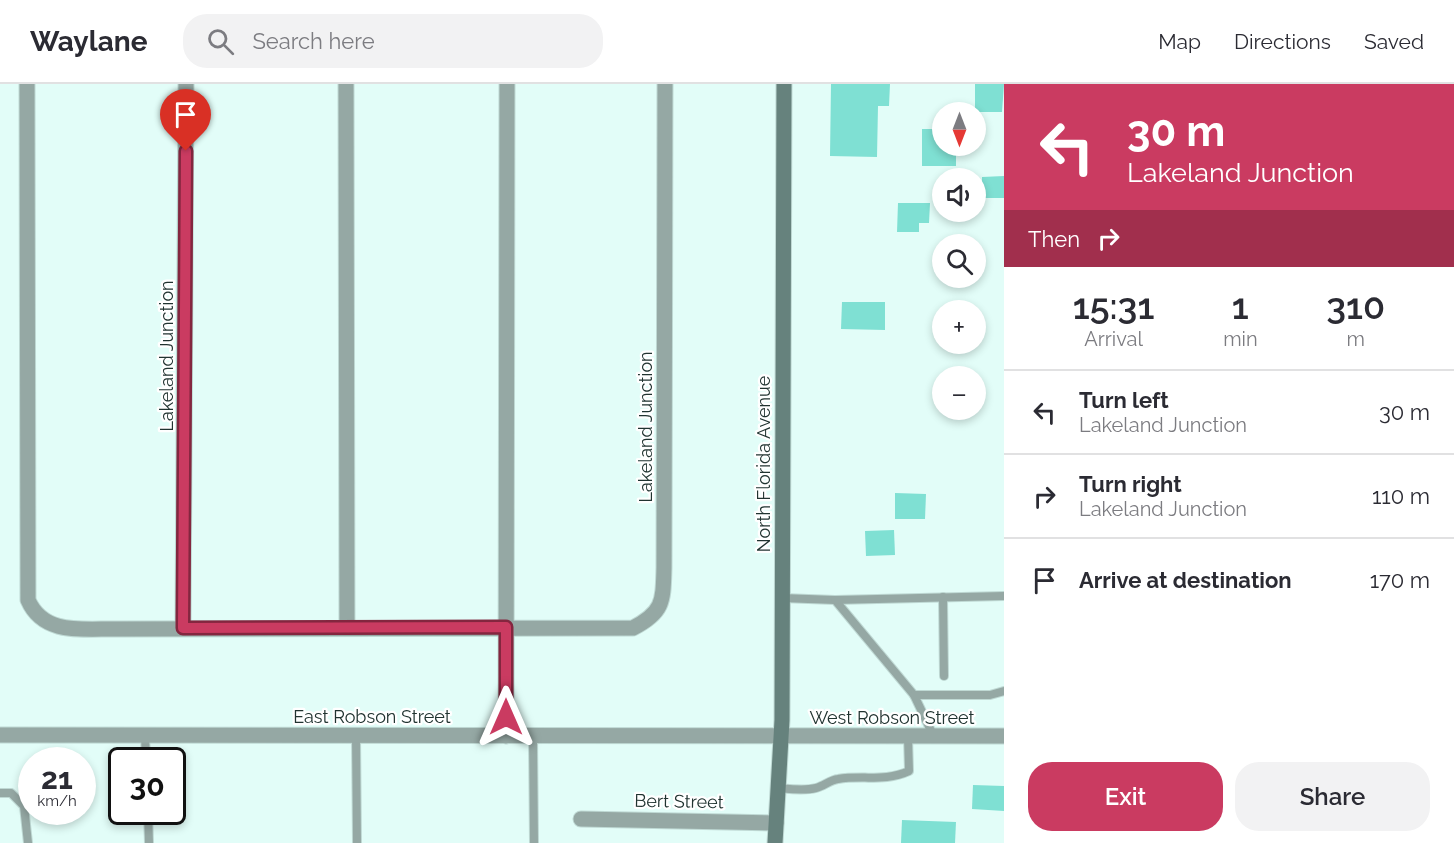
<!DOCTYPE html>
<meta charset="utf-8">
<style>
body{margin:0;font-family:Raleway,sans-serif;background:#f2f2f3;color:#2b2b33;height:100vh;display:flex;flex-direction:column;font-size:22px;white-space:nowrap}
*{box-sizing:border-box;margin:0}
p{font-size:20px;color:#7c7c81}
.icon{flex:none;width:33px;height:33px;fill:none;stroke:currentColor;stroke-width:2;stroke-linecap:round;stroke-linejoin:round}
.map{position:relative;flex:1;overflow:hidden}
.panel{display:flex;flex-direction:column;background:#fff;width:450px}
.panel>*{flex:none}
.guide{background:#ca3b61;color:#fff;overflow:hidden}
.needle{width:39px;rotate:180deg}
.tools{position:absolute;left:932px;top:18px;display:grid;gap:12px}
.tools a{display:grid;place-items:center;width:54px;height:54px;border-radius:50%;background:#fff;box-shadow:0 3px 9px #0003;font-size:30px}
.speed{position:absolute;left:18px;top:663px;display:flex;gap:12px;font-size:30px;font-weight:700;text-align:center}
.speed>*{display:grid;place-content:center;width:78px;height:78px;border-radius:50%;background:#fff;box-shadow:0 3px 9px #0003;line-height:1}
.speed small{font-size:15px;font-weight:400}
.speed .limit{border:3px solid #111;border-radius:9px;background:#fff;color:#111}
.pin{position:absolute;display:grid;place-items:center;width:51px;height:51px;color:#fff;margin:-62px -26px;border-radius:50% 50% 50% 0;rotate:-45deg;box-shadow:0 0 6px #0007}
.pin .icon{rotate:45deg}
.me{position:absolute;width:66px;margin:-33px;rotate:0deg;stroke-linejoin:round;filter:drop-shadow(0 0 4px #0008)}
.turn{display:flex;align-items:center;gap:21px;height:126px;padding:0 24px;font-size:27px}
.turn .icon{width:78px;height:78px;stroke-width:2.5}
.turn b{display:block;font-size:42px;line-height:51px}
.then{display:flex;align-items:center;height:57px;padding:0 24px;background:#0003;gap:12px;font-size:22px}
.eta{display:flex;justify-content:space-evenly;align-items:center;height:102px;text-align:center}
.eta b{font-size:36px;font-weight:600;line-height:42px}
.primary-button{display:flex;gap:12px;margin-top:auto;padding:12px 24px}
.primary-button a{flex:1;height:69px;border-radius:24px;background:#ca3b61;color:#fff;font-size:24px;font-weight:600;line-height:69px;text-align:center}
.primary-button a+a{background:#f2f2f3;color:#2b2b33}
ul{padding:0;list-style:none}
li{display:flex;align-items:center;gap:18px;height:84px;padding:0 24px;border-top:2px solid #e1e1e2}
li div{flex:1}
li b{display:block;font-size:22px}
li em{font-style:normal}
header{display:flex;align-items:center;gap:36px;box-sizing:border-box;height:84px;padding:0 30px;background:#fff;border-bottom:2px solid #e1e1e2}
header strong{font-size:28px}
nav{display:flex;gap:33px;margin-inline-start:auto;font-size:21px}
.search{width:420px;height:54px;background:#f2f2f3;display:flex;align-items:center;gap:15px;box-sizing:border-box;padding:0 21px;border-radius:24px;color:#7c7c81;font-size:22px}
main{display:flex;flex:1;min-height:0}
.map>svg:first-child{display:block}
.building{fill:#7fe0d3}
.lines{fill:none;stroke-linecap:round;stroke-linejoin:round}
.lane-casing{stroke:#bfd9d4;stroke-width:10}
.street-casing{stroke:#bfd9d4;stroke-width:17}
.secondary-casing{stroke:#bfd9d4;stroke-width:17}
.lane{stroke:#95a8a4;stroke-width:8}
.street{stroke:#95a8a4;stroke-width:15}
.secondary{stroke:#66827d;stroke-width:15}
.route-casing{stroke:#83263f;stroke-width:15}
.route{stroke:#ca3b61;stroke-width:10}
.labels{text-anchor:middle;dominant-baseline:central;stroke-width:4.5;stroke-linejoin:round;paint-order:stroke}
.street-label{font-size:18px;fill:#203330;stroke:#fff}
</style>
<header>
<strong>Waylane</strong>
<div class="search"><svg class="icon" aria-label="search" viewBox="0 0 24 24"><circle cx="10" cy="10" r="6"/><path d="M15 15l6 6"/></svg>Search here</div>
<nav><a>Map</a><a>Directions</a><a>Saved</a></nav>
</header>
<main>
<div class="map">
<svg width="1004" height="759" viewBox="0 0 1004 759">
<rect width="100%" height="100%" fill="#e2fdf8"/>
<g class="building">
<polygon points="831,0 890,0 889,22 878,22 877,73 830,72"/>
<polygon points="975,0 1004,0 1002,28 975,28"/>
<polygon points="922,45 942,45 942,62 956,62 956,82 922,82"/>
<polygon points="1004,92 1004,114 982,114 982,93"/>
<polygon points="898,119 930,119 929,139 919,139 919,148 897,148"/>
<polygon points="842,218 885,218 885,246 841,245"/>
<polygon points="895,409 926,410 925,435 895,435"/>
<polygon points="894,446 895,471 866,472 865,447"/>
<polygon points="973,701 1004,702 1004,727 972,725"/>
<polygon points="902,736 956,738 955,759 901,759"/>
</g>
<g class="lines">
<g class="lane-casing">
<g id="lane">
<polyline points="943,513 944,592"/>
<polyline points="782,514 835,516 914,611"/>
<polyline points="835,516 1004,512"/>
<polyline points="145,651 146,676"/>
<polyline points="356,652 357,759"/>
<polyline points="533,652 534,759"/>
<polyline points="934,653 914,611 990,611 1004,607"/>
<path d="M778,704c12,1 26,3 38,0 8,-2 14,-8 22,-9 24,-4 47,3 71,-8l-1,-34"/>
<polyline points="0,709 11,709 24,722 28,759"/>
<polyline points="148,728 149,759"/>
</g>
</g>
<g class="street-casing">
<g id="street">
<path d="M27,0l1,516c16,37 58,28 92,29l513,-1c31,-16 30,-27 31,-60l1,-484"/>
<polyline points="346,0 347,543"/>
<polyline points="183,544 186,0"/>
<polyline points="0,651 1004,652"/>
<polyline points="506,652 507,0"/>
<polyline points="581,735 776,739"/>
</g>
</g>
<g class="secondary-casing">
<polyline id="secondary" points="775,759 782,636 784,0"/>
</g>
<use href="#lane" class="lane"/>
<use href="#street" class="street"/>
<use href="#secondary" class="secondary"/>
</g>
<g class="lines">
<g class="route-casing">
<polyline id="route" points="186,67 183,544 506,543 506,633"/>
</g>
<use href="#route" class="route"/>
</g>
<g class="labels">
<g class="street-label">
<text transform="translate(166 272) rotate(-90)">Lakeland Junction</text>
<text transform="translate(645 343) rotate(-90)">Lakeland Junction</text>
<text transform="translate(763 380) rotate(-90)">North Florida Avenue</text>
<text x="372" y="632">East Robson Street</text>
<text x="892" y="633">West Robson Street</text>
<text transform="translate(679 717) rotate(1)">Bert Street</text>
</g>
</g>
</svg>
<div class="tools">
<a><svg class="needle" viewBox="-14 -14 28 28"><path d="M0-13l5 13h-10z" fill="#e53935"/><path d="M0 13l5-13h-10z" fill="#7c7c81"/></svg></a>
<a><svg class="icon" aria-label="sound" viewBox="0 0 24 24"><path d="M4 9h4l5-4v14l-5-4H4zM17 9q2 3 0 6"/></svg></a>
<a><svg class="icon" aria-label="search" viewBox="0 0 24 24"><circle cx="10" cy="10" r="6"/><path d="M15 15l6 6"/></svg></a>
<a>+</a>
<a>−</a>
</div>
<div class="speed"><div>21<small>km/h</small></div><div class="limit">30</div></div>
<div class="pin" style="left:186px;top:67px;background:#d93025"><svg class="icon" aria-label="arrive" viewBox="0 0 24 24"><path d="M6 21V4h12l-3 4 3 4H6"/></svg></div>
<svg class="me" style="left:506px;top:633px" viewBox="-20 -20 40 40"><path d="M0-17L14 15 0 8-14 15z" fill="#ca3b61" stroke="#fff" stroke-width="4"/></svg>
</div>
<section class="panel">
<div class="guide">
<div class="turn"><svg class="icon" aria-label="left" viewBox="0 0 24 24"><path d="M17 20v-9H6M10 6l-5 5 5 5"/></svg><div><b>30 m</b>Lakeland Junction</div></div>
<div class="then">Then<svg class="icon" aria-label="right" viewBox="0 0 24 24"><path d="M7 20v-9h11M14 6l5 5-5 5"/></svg></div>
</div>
<div class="eta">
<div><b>15:31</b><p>Arrival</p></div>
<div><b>1</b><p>min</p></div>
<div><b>310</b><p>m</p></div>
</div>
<ul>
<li><svg class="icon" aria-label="left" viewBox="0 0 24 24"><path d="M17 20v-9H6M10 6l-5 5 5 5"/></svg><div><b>Turn left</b><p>Lakeland Junction</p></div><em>30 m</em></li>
<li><svg class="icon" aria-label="right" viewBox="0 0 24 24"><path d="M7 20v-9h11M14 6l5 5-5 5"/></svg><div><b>Turn right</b><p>Lakeland Junction</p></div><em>110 m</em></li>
<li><svg class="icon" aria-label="arrive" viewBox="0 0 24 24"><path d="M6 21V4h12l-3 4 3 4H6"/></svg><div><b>Arrive at destination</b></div><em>170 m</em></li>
</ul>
<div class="primary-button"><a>Exit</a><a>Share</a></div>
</section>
</main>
